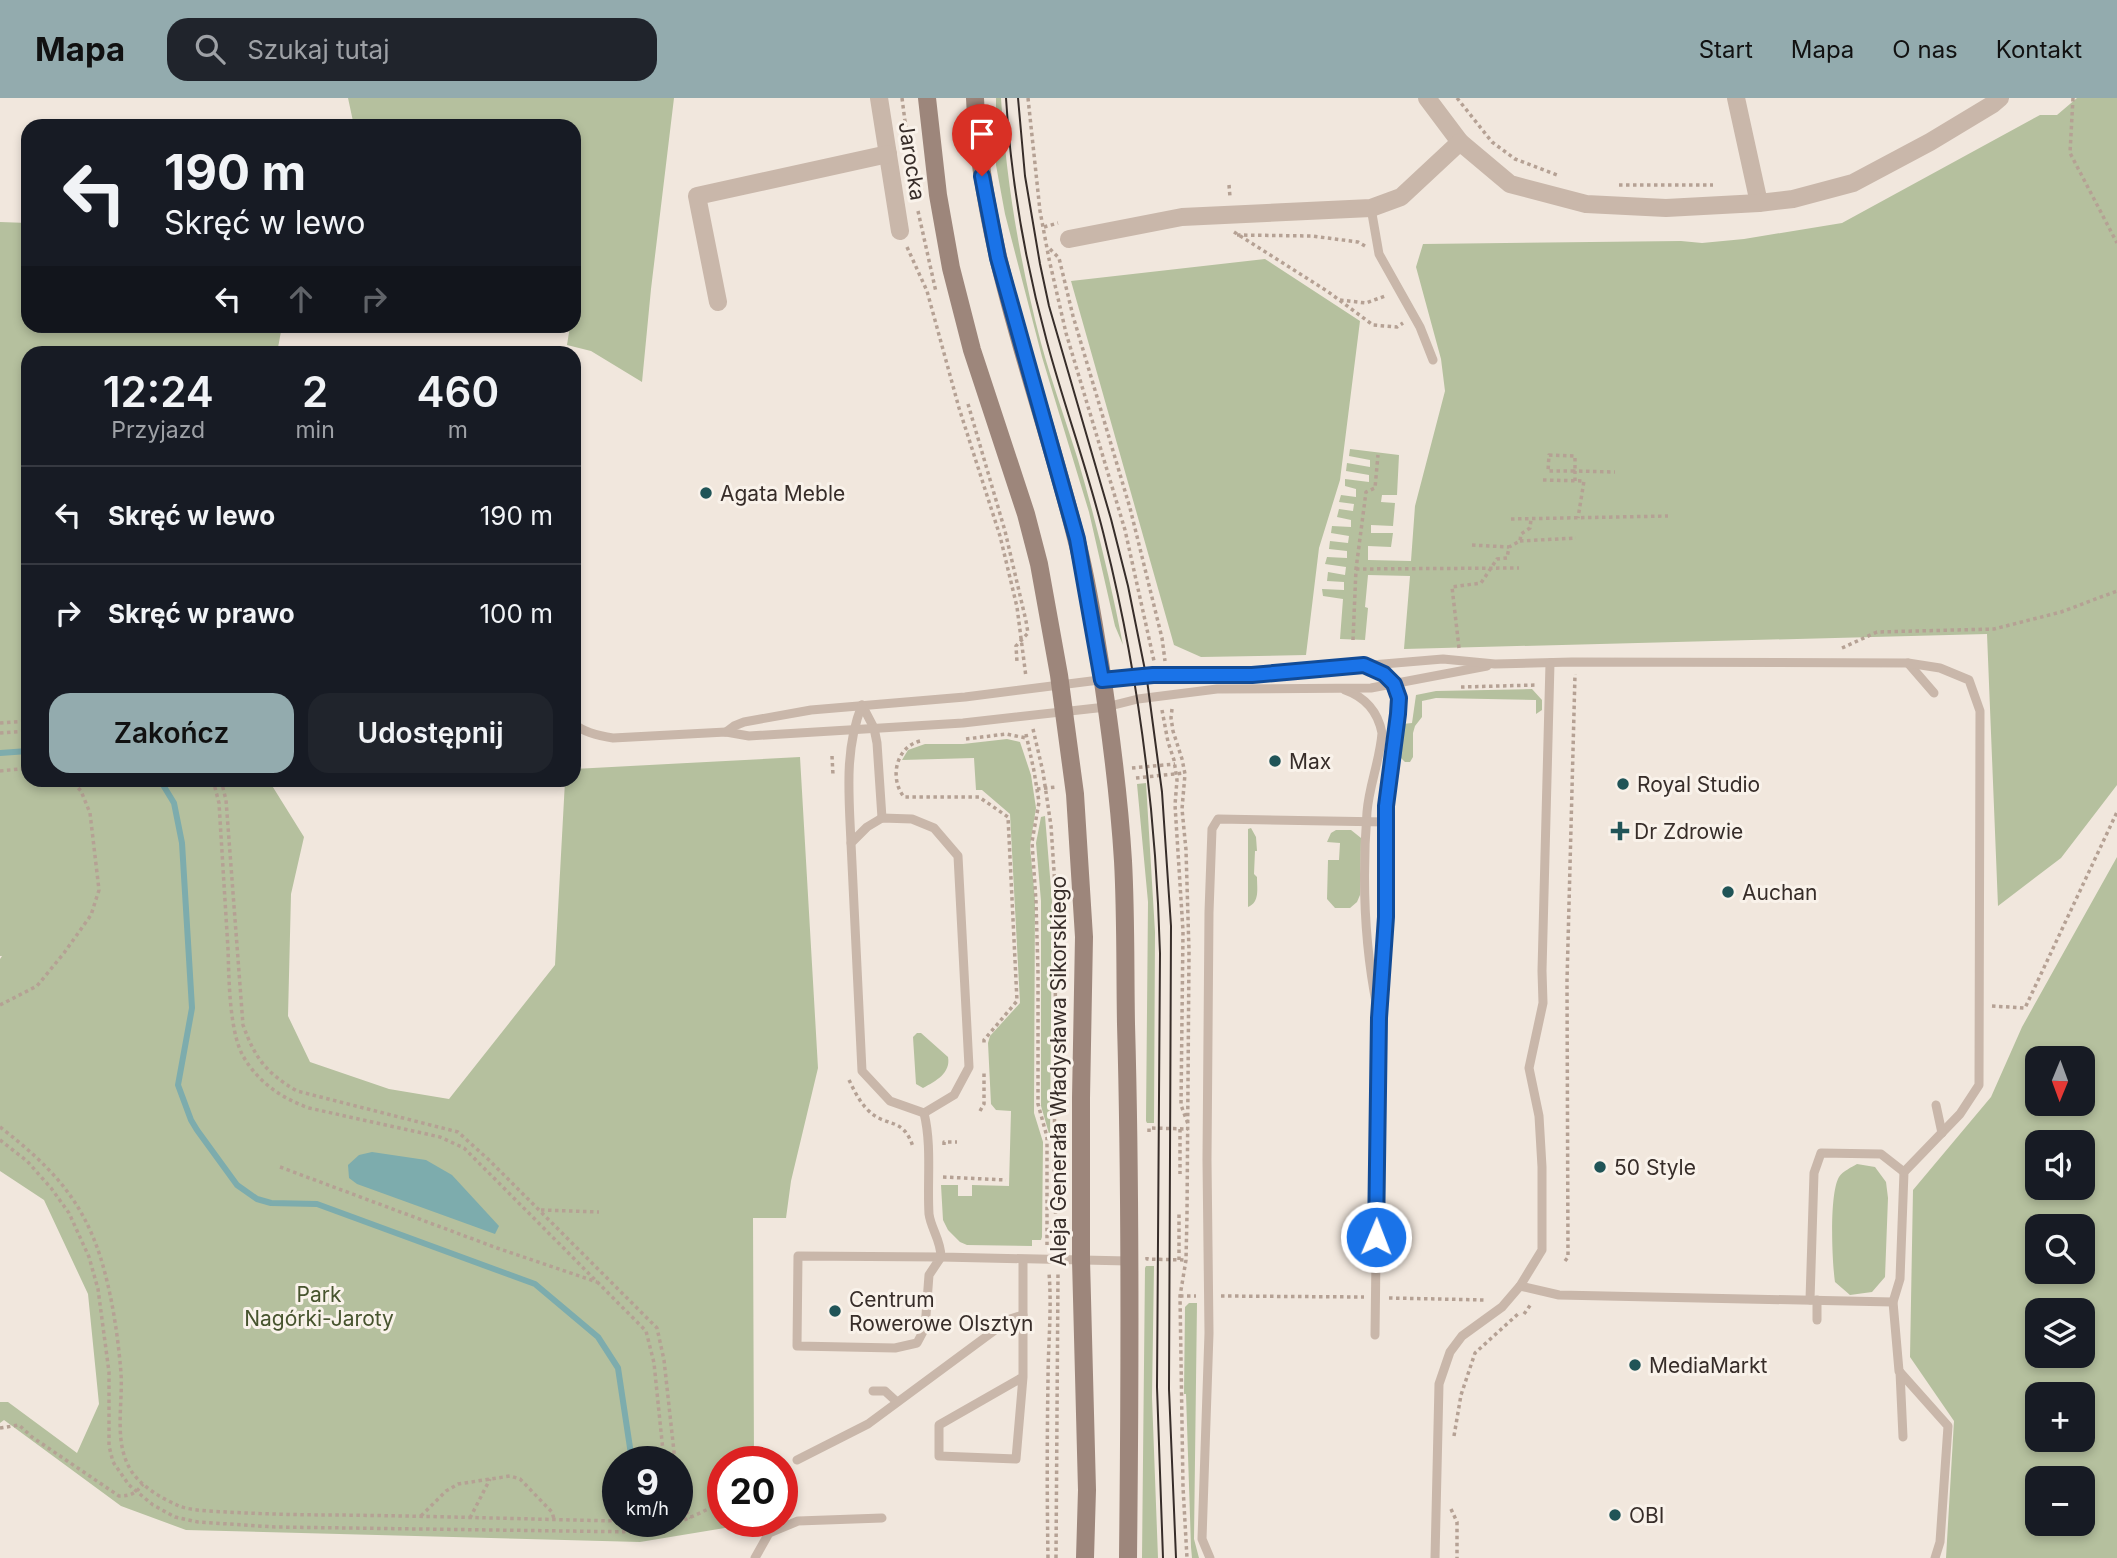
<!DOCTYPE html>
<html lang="pl">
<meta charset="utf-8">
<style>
body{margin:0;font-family:Inter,sans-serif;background:#20242c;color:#f1f3f6;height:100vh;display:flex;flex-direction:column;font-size:26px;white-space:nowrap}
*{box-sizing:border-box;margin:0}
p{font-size:23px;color:#9ea1a6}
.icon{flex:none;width:38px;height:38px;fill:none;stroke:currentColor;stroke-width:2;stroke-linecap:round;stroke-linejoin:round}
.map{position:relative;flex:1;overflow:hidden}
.sheet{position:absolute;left:21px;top:248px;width:560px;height:441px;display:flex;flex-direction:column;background:#171b24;border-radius:21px;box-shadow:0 4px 10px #0003}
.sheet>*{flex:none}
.hud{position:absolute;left:21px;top:21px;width:560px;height:214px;border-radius:21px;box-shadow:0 4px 10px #0003;background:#171b24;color:#f1f3f6;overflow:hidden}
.needle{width:46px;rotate:181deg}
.fabs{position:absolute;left:2025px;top:948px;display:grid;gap:14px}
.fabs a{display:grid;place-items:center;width:70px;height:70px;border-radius:14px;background:#171b24;box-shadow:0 4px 10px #0003;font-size:35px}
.speed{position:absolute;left:602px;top:1348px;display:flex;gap:14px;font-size:35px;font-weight:700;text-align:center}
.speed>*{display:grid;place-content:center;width:91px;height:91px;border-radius:50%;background:#171b24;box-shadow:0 4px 10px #0003;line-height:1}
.speed small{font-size:18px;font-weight:400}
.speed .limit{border:10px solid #d22;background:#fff;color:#111}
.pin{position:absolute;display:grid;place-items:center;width:60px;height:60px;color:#fff;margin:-72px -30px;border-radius:50% 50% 50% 0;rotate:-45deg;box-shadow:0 0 7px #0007}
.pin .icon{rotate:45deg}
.me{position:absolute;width:77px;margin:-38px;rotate:1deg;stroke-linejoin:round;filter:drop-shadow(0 0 5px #0008)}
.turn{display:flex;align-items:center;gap:24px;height:147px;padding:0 28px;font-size:32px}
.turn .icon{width:91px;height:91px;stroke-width:2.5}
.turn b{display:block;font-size:49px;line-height:60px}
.lanes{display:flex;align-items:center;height:66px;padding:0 28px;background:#0003;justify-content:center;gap:35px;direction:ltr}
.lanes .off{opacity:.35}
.eta{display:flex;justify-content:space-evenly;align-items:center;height:119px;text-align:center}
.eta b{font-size:42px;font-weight:600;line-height:49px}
.primary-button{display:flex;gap:14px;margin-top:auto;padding:14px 28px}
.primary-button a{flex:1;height:80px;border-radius:21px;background:#93abae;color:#111;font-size:28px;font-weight:600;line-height:80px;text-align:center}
.primary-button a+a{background:#20242c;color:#f1f3f6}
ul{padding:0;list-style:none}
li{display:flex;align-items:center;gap:21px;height:98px;padding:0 28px;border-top:2px solid #363941}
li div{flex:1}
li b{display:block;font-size:26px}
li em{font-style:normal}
header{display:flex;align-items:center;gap:42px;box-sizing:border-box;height:98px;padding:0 35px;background:#93abae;color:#111}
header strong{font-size:33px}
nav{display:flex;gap:38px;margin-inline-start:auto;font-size:24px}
.search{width:490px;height:63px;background:#20242c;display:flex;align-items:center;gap:18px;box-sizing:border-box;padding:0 24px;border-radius:21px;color:#9ea1a6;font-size:26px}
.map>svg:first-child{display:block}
.green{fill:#b5c09e;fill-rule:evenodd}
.water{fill:#7dacad}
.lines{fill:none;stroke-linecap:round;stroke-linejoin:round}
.stream{stroke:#7dacad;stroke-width:6}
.path{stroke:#b5a194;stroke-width:3.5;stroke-dasharray:3.5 3.5;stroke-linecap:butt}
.lane{stroke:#c9b7aa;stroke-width:9}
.street{stroke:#c9b7aa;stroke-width:18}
.secondary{stroke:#9d867b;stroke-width:18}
.tram{stroke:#372d29;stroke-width:2}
.route-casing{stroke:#114b97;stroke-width:18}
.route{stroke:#1a73e8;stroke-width:12}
.poi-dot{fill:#205457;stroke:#f9f2ea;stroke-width:2.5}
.labels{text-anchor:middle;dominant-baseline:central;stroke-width:6;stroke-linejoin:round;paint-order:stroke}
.street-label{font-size:21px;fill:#372d29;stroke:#f9f2ea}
.poi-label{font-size:21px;fill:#372d29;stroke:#f9f2ea;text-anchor:start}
.park-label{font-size:21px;fill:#47542e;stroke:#f9f2ea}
</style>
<header>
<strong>Mapa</strong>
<div class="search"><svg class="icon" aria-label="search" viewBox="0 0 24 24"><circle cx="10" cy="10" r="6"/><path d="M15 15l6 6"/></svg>Szukaj tutaj</div>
<nav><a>Start</a><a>Mapa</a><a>O nas</a><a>Kontakt</a></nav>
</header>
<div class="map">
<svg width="2117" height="1460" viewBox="0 0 2117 1460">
<rect width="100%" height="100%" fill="#f1e7dd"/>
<g class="green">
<polygon points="348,0 674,0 651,191 642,284 591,253 567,247 570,228 574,228 574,191 576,172 574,171 574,28 354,28"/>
<path d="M996,0h5c5,83 19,165 40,245 11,40 25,78 37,117 18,61 33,123 45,185l-8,-19 -26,-114 -47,-155 -37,-143 -9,-49z"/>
<polygon points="2077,0 2117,0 2117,687 2061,760 1998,808 1987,536 1404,551 1410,478 1368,477 1365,509 1368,510 1365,542 1340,541 1343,501 1323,498 1322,491 1344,492 1344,484 1327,483 1328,474 1345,477 1346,469 1325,466 1327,459 1347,460 1347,453 1329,451 1330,443 1348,445 1349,438 1331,435 1332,428 1351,429 1351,422 1337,419 1339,411 1353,413 1354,406 1339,404 1341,397 1356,399 1356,391 1345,388 1345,381 1369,384 1369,377 1346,373 1347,365 1370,369 1370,362 1349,358 1350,351 1399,357 1397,397 1382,397 1381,404 1395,405 1393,428 1371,427 1371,435 1393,435 1391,449 1368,448 1368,462 1411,463 1415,408 1445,293 1441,261 1416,169 1423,146 1681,143 1702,145 1744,141 1842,125 2040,17 2057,17"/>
<path d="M0,124l28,1v103h254l-5,27 -249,1v426l239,1 4,3 33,53 -13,57 -3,122 22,46 79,27 60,10 106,-134 10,-184 9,-1v-11l226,-12 18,311 -27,113 -5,37h-33l1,243h-31v60h32v2l-115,19 -454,-12 -65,-24 -117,-86 -4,3v-21h8l69,51 22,-49 -11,-110 -44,-94 -44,-29v-212l2,-3h-2zM618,1363h59v60h-59z"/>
<polygon points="1265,161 1360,223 1340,382 1319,450 1306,557 1201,559 1174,547 1071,183"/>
<polygon points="1532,591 1542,602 1542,612 1536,616 1536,602 1436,600 1422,603 1422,619 1415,628 1413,635 1413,659 1410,664 1405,664 1399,658 1403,626 1412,625 1416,597 1436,593"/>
<polygon points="1007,641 1020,644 1031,677 1036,710 1030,748 1035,802 1034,1015 1043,1044 1042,1139 1041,1142 1032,1142 1032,1148 967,1147 960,1144 948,1132 943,1122 941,1087 958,1087 958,1098 972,1098 972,1087 1009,1088 1011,1013 996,1012 991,1006 988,945 990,938 1020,905 1010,716 982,692 976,692 974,660 902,662 908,652 925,646 963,646"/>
<polygon points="1146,685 1155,834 1154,1025 1147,1025 1146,1023 1148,804 1137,686"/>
<polygon points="1045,718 1052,803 1050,1039 1041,1008 1041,803 1036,745 1041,719"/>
<path d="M1251,730l5,9 1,14h-2l-1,23 3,3c0,12 3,25 -9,30v-78z"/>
<polygon points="1336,732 1351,732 1361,740 1360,797 1357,804 1350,810 1335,810 1327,801 1328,762 1339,762 1340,745 1327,744 1331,735"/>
<path d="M2117,759v701h-171l8,-137 -44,-64 3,-167 78,-93 31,-70zM2037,961h45v45h-45zM2037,1045h45v45h-45zM2037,1129h45v45h-45zM2037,1213h45v45h-45zM2037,1297h45v45h-45zM2037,1381h45v45h-45z"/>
<path d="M917,935h4l27,24c3,16 -12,24 -25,31l-7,-4 -3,-47z"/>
<path d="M1857,1066l18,3 11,15 2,16 -3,79 -13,15 -22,3 -15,-13c-3,-20 -6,-88 4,-105 4,-6 13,-10 18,-13z"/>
<polygon points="1146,1168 1154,1168 1152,1299 1158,1460 1142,1460 1145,1170"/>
<polygon points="1189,1205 1197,1205 1194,1441 1199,1460 1192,1460 1191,1449 1186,1296 1184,1296 1185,1209"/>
</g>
<polygon class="water" points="372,1054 426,1062 452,1077 499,1128 495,1136 357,1086 349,1080 348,1067 359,1057"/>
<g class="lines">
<g class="stream">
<polyline points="0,655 28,653"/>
<polyline points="160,682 174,705 182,745 192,910 178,987 191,1022 197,1032 237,1087 257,1101 271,1105 317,1106 535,1186 598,1239 618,1270 632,1363"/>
</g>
<g class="path">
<polyline points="902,0 912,78"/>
<polyline points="1028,0 1040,113 1049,161 1066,235 1125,432 1154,563"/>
<polyline points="1457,0 1492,44 1515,61 1557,77"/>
<polyline points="2073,0 2070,55 2117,145"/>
<polyline points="1229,87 1230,99"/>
<polyline points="1619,87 1713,87"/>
<polyline points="918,113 936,194"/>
<polyline points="1044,129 1058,125"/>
<polyline points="1234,134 1327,193 1373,227 1397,229 1403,225"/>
<polyline points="1237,137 1312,138 1358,144 1365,148"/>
<polyline points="907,149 927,193 959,310 1000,438 1017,509 1026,579"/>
<polyline points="1050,151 1059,160 1073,218 1130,410 1162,540 1165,563"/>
<polyline points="1340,202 1366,205 1385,198 1386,196"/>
<polyline points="968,306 1005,433 1026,523 1028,535 1016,548 1017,564"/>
<polygon points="1549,357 1575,358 1575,373 1548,373"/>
<polyline points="1543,382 1584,383 1578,420"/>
<polyline points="1575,383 1575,373 1615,374"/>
<polyline points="1511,421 1668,418"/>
<polyline points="1520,443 1576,440"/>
<polyline points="1472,447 1509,449"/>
<polyline points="1356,471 1519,470"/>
<polyline points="1353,542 1356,471 1366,394 1375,390 1378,357"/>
<polyline points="1459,550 1452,489 1481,485 1497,461 1507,460 1509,449 1520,443 1521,436 1530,430 1531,421"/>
<polyline points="1842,550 1877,534 1994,531 2061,514 2117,493"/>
<polyline points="1461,589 1537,587"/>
<polyline points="1172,611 1171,620 1173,633 1182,661 1185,676 1182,711 1186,752 1189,853 1187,1117 1186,1162 1180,1198 1183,1389 1187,1460"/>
<polyline points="1162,612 1168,644 1174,662 1177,682 1175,707 1183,833 1181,1007 1188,1026"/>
<polyline points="0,625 28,623"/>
<polyline points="1033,631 1043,674 1051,728 1056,803 1054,1094 1058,1150"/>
<polyline points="0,635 28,633"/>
<polyline points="1026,636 1034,673 1039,704 1032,744 1036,803 1038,874 1038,1006 1047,1039 1047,1147"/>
<polyline points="966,641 1006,636 1026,640"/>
<path d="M920,643c-24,6 -31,37 -16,56h75l29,20 9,184 -33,39v4"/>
<polyline points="832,658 833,677"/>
<polyline points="1132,670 1175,666"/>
<polyline points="0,673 28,670"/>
<polyline points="1136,680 1184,675"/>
<path d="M213,682l6,23c3,49 6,97 9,146 1,29 1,81 15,107 15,26 38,42 66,52l131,29 24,11 182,183 8,32 10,98"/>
<path d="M221,682l5,20 17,225c12,33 23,48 54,66l161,41 31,28 168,168 7,32 11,101"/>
<polyline points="1037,691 1056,689"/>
<polyline points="0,907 37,888 64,855 91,817 99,792 90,715 81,693 71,682"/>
<polyline points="1992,908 2025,910 2117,714"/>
<path d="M849,982c5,10 10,21 18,29 18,20 36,6 46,38"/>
<polyline points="980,1013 984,1006 984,974"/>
<path d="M0,1029c49,38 82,71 101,132 11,36 17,77 20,114 2,31 -7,66 8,94 9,18 32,31 50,39 14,5 31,5 47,6 37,2 74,3 111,3 94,1 187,4 281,6"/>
<polyline points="1180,1031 1180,1076"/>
<polyline points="1149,1034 1149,1030 1188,1031"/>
<polyline points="0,1042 27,1063 51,1090 69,1115 89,1159 98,1191 109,1274 109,1348 113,1364 129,1387 153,1407 175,1419 198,1424 275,1429 639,1434"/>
<polyline points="944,1047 944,1044 957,1044"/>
<polyline points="280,1069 497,1150 597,1184"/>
<polyline points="943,1079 1006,1082"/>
<polyline points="541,1112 599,1114"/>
<polyline points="1147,1159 1147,1161 1186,1162"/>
<polyline points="1179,1162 1179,1116"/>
<polyline points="1565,1163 1568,1159 1567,883 1575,576"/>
<polyline points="1180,1198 1196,1198"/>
<polyline points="1221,1198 1364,1199"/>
<polyline points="1389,1200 1486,1202"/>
<polyline points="1524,1216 1531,1206"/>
<path d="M0,1330l19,-3 13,12 87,59c12,0 17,-3 24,-12"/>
<polyline points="1454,1338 1461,1297 1475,1255 1519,1215"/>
<polyline points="677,1395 678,1402 691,1420"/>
<polyline points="1451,1411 1457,1424 1457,1460"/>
<polyline points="421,1418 446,1393 458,1386 510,1378 520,1381 552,1414 554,1421"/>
<polyline points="470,1420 490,1381"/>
<path d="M622,1423h10l7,11c34,-6 53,-14 84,-31"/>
<path d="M1048,1460c-1,-59 -1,-118 0,-177 0,-36 4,-72 1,-108"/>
<polyline points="1056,1460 1058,1175"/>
</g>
<g class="lane">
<polyline points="1371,110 1379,156 1420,229 1433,262"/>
<polyline points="1908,565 1934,595"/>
<path d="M1369,569c19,6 30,18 30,38l-13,100v112l-7,102 -4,316"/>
<path d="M1345,592c20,7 33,22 37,43 -2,27 -13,53 -15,79 -5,65 -3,131 10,195"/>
<polyline points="862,607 874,630 877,645 882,720"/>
<path d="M574,626c11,9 25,12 39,14l113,-6 23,4 214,-13 143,-16 32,-8 79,-10 154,-1 116,-22"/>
<polyline points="726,634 734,628 744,624 811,612 965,599 1131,578 1252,577 1443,561 1495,566 1572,564 1908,565 1940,570 1969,582 1980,613 1979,987 1960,1016 1904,1074 1900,1181 1893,1204 1899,1273 1948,1328 1940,1444 1935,1460"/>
<polygon points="882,720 912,721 934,730 958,758 969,969 954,997 924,1015 890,1003 862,973 851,745 867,729"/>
<path d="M851,745c-2,-47 -7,-93 11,-138"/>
<polyline points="1936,1007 1942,1035"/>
<path d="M924,1015c8,33 3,67 5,101 2,15 12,26 12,43l187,4"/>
<polygon points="798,1158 941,1159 929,1177 925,1230 917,1245 895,1250 797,1248"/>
<polyline points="1520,1188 1559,1197 1893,1204"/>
<polyline points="1810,1202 1814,1075 1821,1055 1881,1056 1904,1074"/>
<polyline points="1817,1202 1817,1222"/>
<polyline points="1900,1274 1903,1339"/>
<polyline points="1023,1279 939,1327 939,1358 1016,1361 1023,1279 1023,1162"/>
<polyline points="873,1293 885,1293 897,1304"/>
<polyline points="797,1362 868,1326 1010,1221 1023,1217"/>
<polyline points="755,1460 769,1435 798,1423 882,1420"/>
<polyline points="1210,1460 1202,1441 1209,1235 1207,1062 1209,814 1212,731 1218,721 1386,724"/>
<polyline points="1435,1460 1439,1286 1450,1254 1462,1238 1502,1209 1520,1188 1542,1152 1542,1069 1539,1018 1529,970 1543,905 1542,873 1550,565"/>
</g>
<g class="street">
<polyline points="879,0 900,133"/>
<polyline points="1427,0 1460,44"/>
<polyline points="1736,0 1759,105"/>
<polyline points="1069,141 1182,119 1371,110 1401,99 1460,44 1510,86 1586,106 1666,110 1759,105 1793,101 1853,85 1930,44 1993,6 2000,0"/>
<polyline points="718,204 697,98 888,56"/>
</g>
<g class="secondary">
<polyline points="927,0 938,97 951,170 972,252 1026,416 1039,466 1059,577 1075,696 1084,839 1081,1000 1081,1162 1087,1392 1085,1460"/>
<path d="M975,0c6,152 65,294 101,440 11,40 17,82 24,124 10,65 19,133 23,199 3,54 2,109 3,163 5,178 4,356 2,534"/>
</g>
<g class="tram">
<path d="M1006,0c5,83 19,164 41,244 18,67 42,131 58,198 34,136 51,273 55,413l-3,434 6,171"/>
<polyline points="1018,0 1025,78 1040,166 1049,208 1111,421 1128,488 1147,582 1162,694 1171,828 1169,1291 1176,1460"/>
</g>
</g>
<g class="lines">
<g class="route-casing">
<polyline id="route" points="982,78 998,160 1077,441 1102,582 1153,577 1252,577 1364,567 1384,576 1394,586 1399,600 1398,616 1386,708 1386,819 1379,920 1376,1139"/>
</g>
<use href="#route" class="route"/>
</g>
<g class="poi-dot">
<circle cx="706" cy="395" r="7"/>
<circle cx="1275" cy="663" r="7"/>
<circle cx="1623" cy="686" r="7"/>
<path d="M1616.5 722.5h7v7h7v7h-7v7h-7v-7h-7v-7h7z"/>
<circle cx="1728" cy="794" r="7"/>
<circle cx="1600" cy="1069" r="7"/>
<circle cx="835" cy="1213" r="7"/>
<circle cx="1635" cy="1267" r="7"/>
<circle cx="1615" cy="1417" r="7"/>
</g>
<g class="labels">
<g class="street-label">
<text transform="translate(912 63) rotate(81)">Jarocka</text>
<text transform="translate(1058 973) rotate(-90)">Aleja Generała Władysława Sikorskiego</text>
</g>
<g class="poi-label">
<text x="720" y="395">Agata Meble</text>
<text x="1289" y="663">Max</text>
<text x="1637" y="686">Royal Studio</text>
<text x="1634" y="733">Dr Zdrowie</text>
<text x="1742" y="794">Auchan</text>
<text x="1614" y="1069">50 Style</text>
<text x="849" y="1201">Centrum<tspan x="849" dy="24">Rowerowe Olsztyn</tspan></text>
<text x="1649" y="1267">MediaMarkt</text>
<text x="1629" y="1417">OBI</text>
</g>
<g class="park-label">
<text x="319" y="1196">Park<tspan x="319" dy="24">Nagórki-Jaroty</tspan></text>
</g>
</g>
</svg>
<div class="fabs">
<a><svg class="needle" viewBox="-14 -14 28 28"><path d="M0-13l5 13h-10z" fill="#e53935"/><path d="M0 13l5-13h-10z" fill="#9ea1a6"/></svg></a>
<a><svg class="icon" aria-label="sound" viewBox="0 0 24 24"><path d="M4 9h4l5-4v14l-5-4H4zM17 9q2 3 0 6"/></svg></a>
<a><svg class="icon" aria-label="search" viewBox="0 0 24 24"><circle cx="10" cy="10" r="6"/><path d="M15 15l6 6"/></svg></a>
<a><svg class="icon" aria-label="layers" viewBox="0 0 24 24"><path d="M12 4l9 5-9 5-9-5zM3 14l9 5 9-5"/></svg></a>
<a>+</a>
<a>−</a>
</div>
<div class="speed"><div>9<small>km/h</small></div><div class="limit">20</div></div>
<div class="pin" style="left:982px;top:78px;background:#d93025"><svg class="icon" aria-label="arrive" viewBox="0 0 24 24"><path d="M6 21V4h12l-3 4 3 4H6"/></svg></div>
<svg class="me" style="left:1376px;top:1139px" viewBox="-20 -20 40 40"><circle r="17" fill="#1a73e8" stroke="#fff" stroke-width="3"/><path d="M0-11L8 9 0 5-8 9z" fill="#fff"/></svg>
<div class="hud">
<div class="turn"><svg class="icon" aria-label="left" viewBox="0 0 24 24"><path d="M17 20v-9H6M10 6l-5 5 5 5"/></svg><div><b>190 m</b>Skręć w lewo</div></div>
<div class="lanes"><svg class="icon" aria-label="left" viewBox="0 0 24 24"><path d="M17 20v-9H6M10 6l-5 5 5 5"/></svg><svg class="icon off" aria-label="ahead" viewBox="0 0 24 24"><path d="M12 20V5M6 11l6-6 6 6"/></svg><svg class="icon off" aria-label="right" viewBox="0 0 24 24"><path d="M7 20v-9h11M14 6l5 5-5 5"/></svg></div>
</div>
<section class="sheet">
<div class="eta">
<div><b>12:24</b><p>Przyjazd</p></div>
<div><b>2</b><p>min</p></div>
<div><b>460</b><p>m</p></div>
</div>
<ul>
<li><svg class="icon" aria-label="left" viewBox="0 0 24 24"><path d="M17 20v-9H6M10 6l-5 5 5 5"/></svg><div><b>Skręć w lewo</b></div><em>190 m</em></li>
<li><svg class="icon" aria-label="right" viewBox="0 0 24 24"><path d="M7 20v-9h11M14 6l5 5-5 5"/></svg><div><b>Skręć w prawo</b></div><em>100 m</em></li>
</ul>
<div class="primary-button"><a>Zakończ</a><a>Udostępnij</a></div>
</section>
</div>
